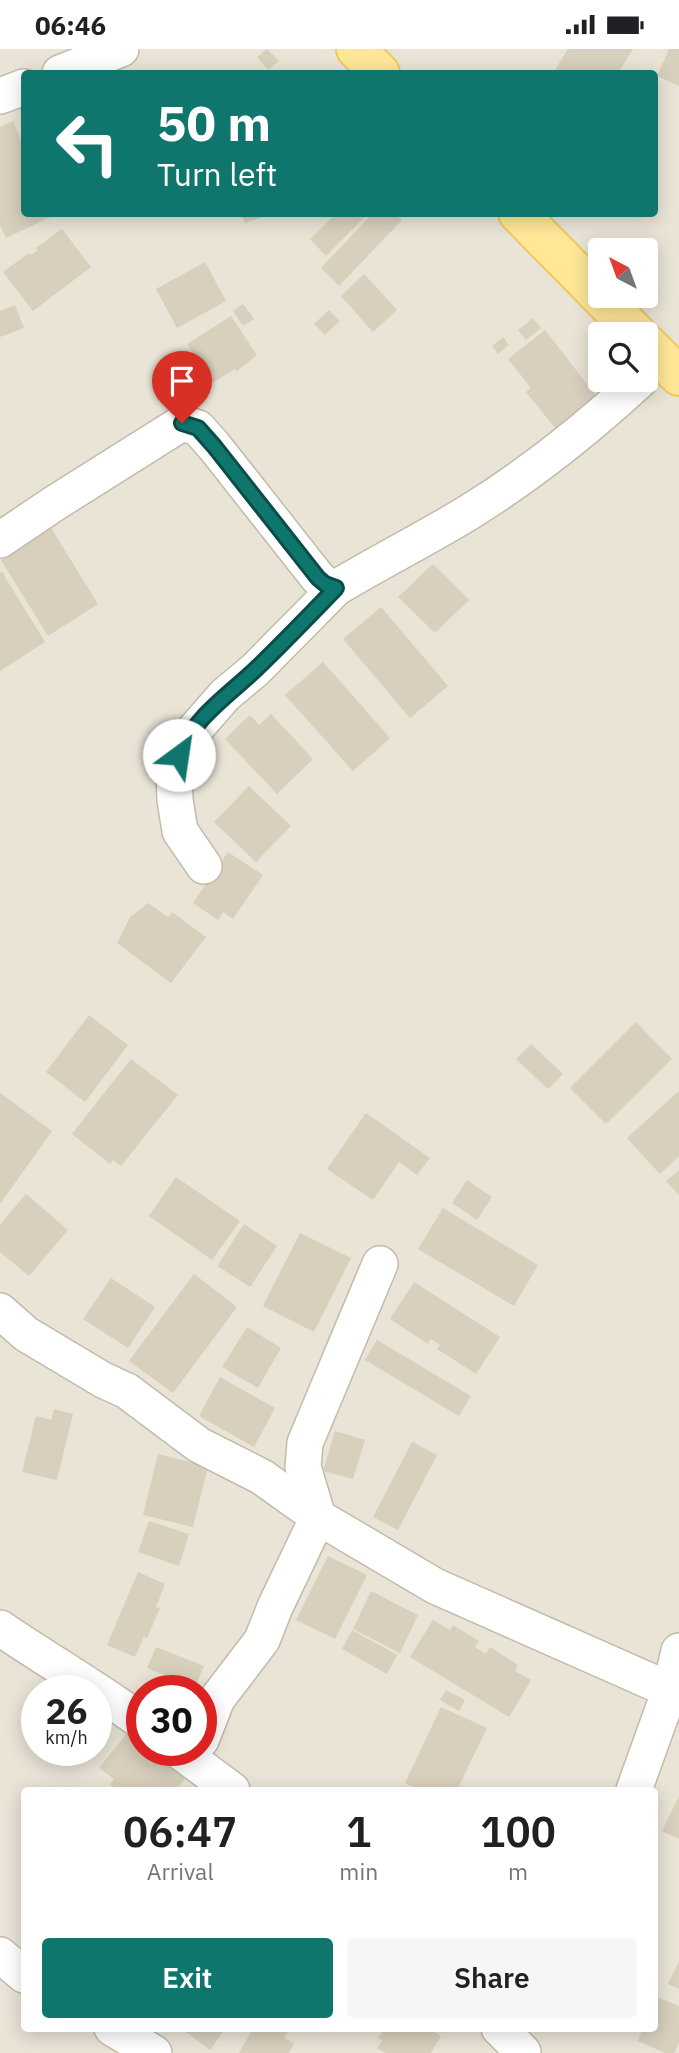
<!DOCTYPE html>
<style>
body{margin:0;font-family:"IBM Plex Sans",sans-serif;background:#f6f6f6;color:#202124;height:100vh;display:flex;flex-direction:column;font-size:26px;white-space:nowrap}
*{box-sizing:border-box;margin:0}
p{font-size:23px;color:#757577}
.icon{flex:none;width:38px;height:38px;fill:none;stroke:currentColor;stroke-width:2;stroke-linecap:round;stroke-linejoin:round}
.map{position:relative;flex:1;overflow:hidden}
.drawer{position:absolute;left:21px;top:1738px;width:637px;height:245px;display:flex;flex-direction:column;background:#fff;border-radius:7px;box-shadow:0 4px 18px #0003}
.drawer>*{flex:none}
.hud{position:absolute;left:21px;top:21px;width:637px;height:147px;border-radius:7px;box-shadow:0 4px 18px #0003;background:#0f766e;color:#fff;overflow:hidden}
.needle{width:46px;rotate:319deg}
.fabs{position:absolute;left:588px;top:189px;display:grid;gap:14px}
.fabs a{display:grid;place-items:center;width:70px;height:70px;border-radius:7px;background:#fff;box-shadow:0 4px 18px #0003;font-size:35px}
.speed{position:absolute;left:21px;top:1626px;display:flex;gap:14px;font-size:35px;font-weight:700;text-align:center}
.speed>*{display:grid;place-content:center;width:91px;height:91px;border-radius:50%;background:#fff;box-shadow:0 4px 18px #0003;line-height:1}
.speed small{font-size:18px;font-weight:400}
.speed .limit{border:10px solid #d22;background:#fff;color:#111}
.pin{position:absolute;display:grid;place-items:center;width:60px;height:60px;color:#fff;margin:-72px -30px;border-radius:50% 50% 50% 0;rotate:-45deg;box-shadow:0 0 7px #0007}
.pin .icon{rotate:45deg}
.me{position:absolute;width:77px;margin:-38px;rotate:31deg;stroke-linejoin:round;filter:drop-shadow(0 0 5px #0008)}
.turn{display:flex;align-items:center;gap:24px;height:147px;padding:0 21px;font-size:32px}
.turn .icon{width:91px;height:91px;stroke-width:2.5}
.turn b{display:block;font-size:49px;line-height:60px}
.eta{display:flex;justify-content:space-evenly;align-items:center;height:119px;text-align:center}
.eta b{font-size:42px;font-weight:600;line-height:49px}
.action{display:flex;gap:14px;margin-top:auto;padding:14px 21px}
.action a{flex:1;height:80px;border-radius:7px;background:#0f766e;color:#fff;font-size:28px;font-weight:600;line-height:80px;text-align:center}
.action a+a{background:#f6f6f6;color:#202124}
.status{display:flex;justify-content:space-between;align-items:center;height:49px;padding:0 35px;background:#fff;direction:ltr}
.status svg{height:19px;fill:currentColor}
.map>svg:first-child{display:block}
.residential{fill:#e9e4d6;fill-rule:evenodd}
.building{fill:#d8cfbd}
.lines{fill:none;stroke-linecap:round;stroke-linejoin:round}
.minor-casing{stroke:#c1bbaa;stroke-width:38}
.major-casing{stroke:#ecca5f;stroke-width:42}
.minor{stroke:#fff;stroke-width:35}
.major{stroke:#ffe797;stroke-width:38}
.route-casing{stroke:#0a4d48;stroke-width:18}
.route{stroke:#0f766e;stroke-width:12}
</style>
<div class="status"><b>06:46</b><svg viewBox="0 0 49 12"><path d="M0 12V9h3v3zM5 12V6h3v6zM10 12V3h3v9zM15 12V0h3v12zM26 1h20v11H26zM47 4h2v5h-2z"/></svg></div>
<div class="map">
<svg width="679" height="2004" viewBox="0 0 679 2004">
<rect width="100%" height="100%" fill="#f5f2e8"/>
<path class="residential" d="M0,0h679v2004h-679zM24,24h630v140h-630zM600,201h46v46h-46zM600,285h46v46h-46zM37,1642h59v59h-59zM142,1642h59v59h-59zM24,1741h630v238h-630z"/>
<g class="building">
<polygon points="267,0 279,12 268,21 257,8"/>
<polygon points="568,0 633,0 618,24 553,24"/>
<polygon points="669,0 679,0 679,37 657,27"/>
<polygon points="13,72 24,98 24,164 59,164 6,189 0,176 0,78"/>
<polygon points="241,164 271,164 271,165 245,174"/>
<polygon points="337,164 369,164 326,207 310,190"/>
<polygon points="373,164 395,164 402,171 339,237 321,219"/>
<polygon points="62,180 91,218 33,262 3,223 29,204 31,206 38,201 36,199"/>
<polygon points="205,213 226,252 177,279 156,240"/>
<polygon points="364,225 397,261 373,283 341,247"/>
<polygon points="243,255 254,270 243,277 233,262"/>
<polygon points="15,256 24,279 0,288 0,262"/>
<polygon points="329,261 340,272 325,286 314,275"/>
<polygon points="231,267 257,306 236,323 235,320 212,334 187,295"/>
<polygon points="533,269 541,279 526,291 518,281"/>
<polygon points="545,281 597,348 556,380 526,343 531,339 508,310"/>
<polygon points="503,288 509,296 498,305 492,297"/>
<polygon points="51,479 98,555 48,587 1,511"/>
<polygon points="433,515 469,551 435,584 398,548"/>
<polygon points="2,523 45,593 0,622 0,524"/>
<polygon points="381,558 448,637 410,669 343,590"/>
<polygon points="323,613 390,689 353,722 285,646"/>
<polygon points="271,665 313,710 277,745 225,690 250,666 259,676"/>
<polygon points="249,737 291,777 256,813 214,773"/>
<polygon points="228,803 263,826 233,870 223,863 218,871 193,854"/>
<polygon points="148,854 168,868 172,863 206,888 171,934 117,894 130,868"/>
<polygon points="89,966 128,996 85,1053 46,1023"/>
<polygon points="636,973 672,1010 606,1075 570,1039"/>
<polygon points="531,995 563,1025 548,1040 516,1010"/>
<polygon points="131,1010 178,1046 121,1117 113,1111 110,1115 72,1085"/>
<polygon points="679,1042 679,1107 660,1125 627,1089"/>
<polygon points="0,1044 52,1082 0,1155"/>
<polygon points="366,1064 430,1109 417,1126 399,1113 373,1151 327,1120"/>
<polygon points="679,1121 679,1146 666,1132"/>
<polygon points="176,1128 240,1172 212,1211 149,1167"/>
<polygon points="467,1131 492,1148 477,1171 452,1154"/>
<polygon points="26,1145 68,1181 29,1227 0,1203 0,1176"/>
<polygon points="443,1159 538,1216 514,1257 418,1200"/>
<polygon points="244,1175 277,1197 250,1238 217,1217"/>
<polygon points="300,1184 351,1209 314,1283 263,1257"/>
<polygon points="194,1225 237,1258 173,1344 129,1312"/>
<polygon points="111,1229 155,1258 128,1299 83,1270"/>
<polygon points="414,1233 500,1288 476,1325 437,1300 440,1296 431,1290 428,1295 390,1270"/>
<polygon points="247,1278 281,1299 258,1339 222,1318"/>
<polygon points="377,1291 471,1347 459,1367 365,1311"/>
<polygon points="220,1328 275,1359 254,1398 199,1367"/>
<polygon points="54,1360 73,1365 57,1431 22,1423 36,1367 51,1371"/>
<polygon points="335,1382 365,1391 353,1430 323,1422"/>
<polygon points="412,1393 437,1406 398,1481 373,1468"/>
<polygon points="158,1405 208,1418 193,1478 143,1466"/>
<polygon points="149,1472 189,1485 179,1517 138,1503"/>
<polygon points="328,1507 367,1526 335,1590 296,1571"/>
<polygon points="138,1523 165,1535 156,1558 160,1559 147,1589 144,1587 135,1608 107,1596"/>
<polygon points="371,1542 418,1566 400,1604 353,1580"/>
<polygon points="433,1571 450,1581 453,1576 479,1592 475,1598 486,1605 490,1598 518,1616 515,1622 531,1631 509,1668 410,1608"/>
<polygon points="352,1581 397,1606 387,1625 342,1600"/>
<polygon points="156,1598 204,1617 195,1638 147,1619"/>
<polygon points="446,1641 465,1651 459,1662 440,1651"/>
<polygon points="441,1658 487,1679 457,1741 420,1741 405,1734"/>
<polygon points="128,1683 142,1693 142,1701 152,1701 186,1728 176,1741 117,1741 110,1735 114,1730 99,1719"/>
<polygon points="679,1747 679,1790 662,1782"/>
<polygon points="679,1912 679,1940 668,1935"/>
<polygon points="657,1948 679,1957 679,1993 674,2004 665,2004 638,1992 643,1979 654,1979 654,1954"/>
<polygon points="181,1979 226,1979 210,2001"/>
<polygon points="253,1979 290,1979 284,1989 294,1994 289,2004 239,2004"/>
<polygon points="385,1979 428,1979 441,1987 431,2004 386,2004 377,1999 382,1992 378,1989"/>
</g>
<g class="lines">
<g class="minor-casing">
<g id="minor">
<polyline points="60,24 121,0"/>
<polyline points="0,47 24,38"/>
<path d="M0,491l55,-37 127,-80 16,5 16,18 104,132 7,6 11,4c45,-27 91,-50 135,-77 61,-38 117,-83 169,-131"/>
<polyline points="204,817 180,782 175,751 174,720 184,693 225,646 255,621 336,539"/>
<polyline points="0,1262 26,1285 103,1331 127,1342 199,1396 262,1428 318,1468 435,1537 670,1641"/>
<path d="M0,1579c47,32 96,60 142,94"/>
<polyline points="201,1691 217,1650 262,1591 275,1558 318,1468 303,1418 305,1394 380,1215"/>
<polyline points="178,1701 232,1741"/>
<polyline points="634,1741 670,1641 679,1602"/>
<polyline points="0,1906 24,1926"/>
<polyline points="112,1979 154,2004"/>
<polyline points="499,1979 523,2003"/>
</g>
</g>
<g class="major-casing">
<g id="major">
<polyline points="356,0 380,24"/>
<polyline points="518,164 637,285"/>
<polyline points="646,294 679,327"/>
</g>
</g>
<use href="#minor" class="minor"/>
<use href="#major" class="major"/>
</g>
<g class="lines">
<g class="route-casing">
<path id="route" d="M179,706c14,-37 50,-60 78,-87 27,-26 53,-53 79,-80l-11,-4 -7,-6 -104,-132 -16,-18 -16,-5"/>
</g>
<use href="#route" class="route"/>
</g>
</svg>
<div class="fabs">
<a><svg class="needle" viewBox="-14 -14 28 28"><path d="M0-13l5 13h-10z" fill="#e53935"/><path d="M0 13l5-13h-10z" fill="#757577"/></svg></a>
<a><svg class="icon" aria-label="search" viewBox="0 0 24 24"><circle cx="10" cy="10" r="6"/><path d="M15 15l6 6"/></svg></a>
</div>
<div class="speed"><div>26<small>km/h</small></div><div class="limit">30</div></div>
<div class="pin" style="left:182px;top:374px;background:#d93025"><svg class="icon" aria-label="arrive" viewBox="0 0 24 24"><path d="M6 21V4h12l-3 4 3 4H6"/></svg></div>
<svg class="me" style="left:179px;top:706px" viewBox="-20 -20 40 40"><circle r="19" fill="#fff"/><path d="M0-13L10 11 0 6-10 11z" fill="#0f766e"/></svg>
<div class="hud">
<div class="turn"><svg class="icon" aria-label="left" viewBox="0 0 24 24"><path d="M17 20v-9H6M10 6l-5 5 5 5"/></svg><div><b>50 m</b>Turn left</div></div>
</div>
<section class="drawer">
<div class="eta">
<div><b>06:47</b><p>Arrival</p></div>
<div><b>1</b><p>min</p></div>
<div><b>100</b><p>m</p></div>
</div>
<div class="action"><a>Exit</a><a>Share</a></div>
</section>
</div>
